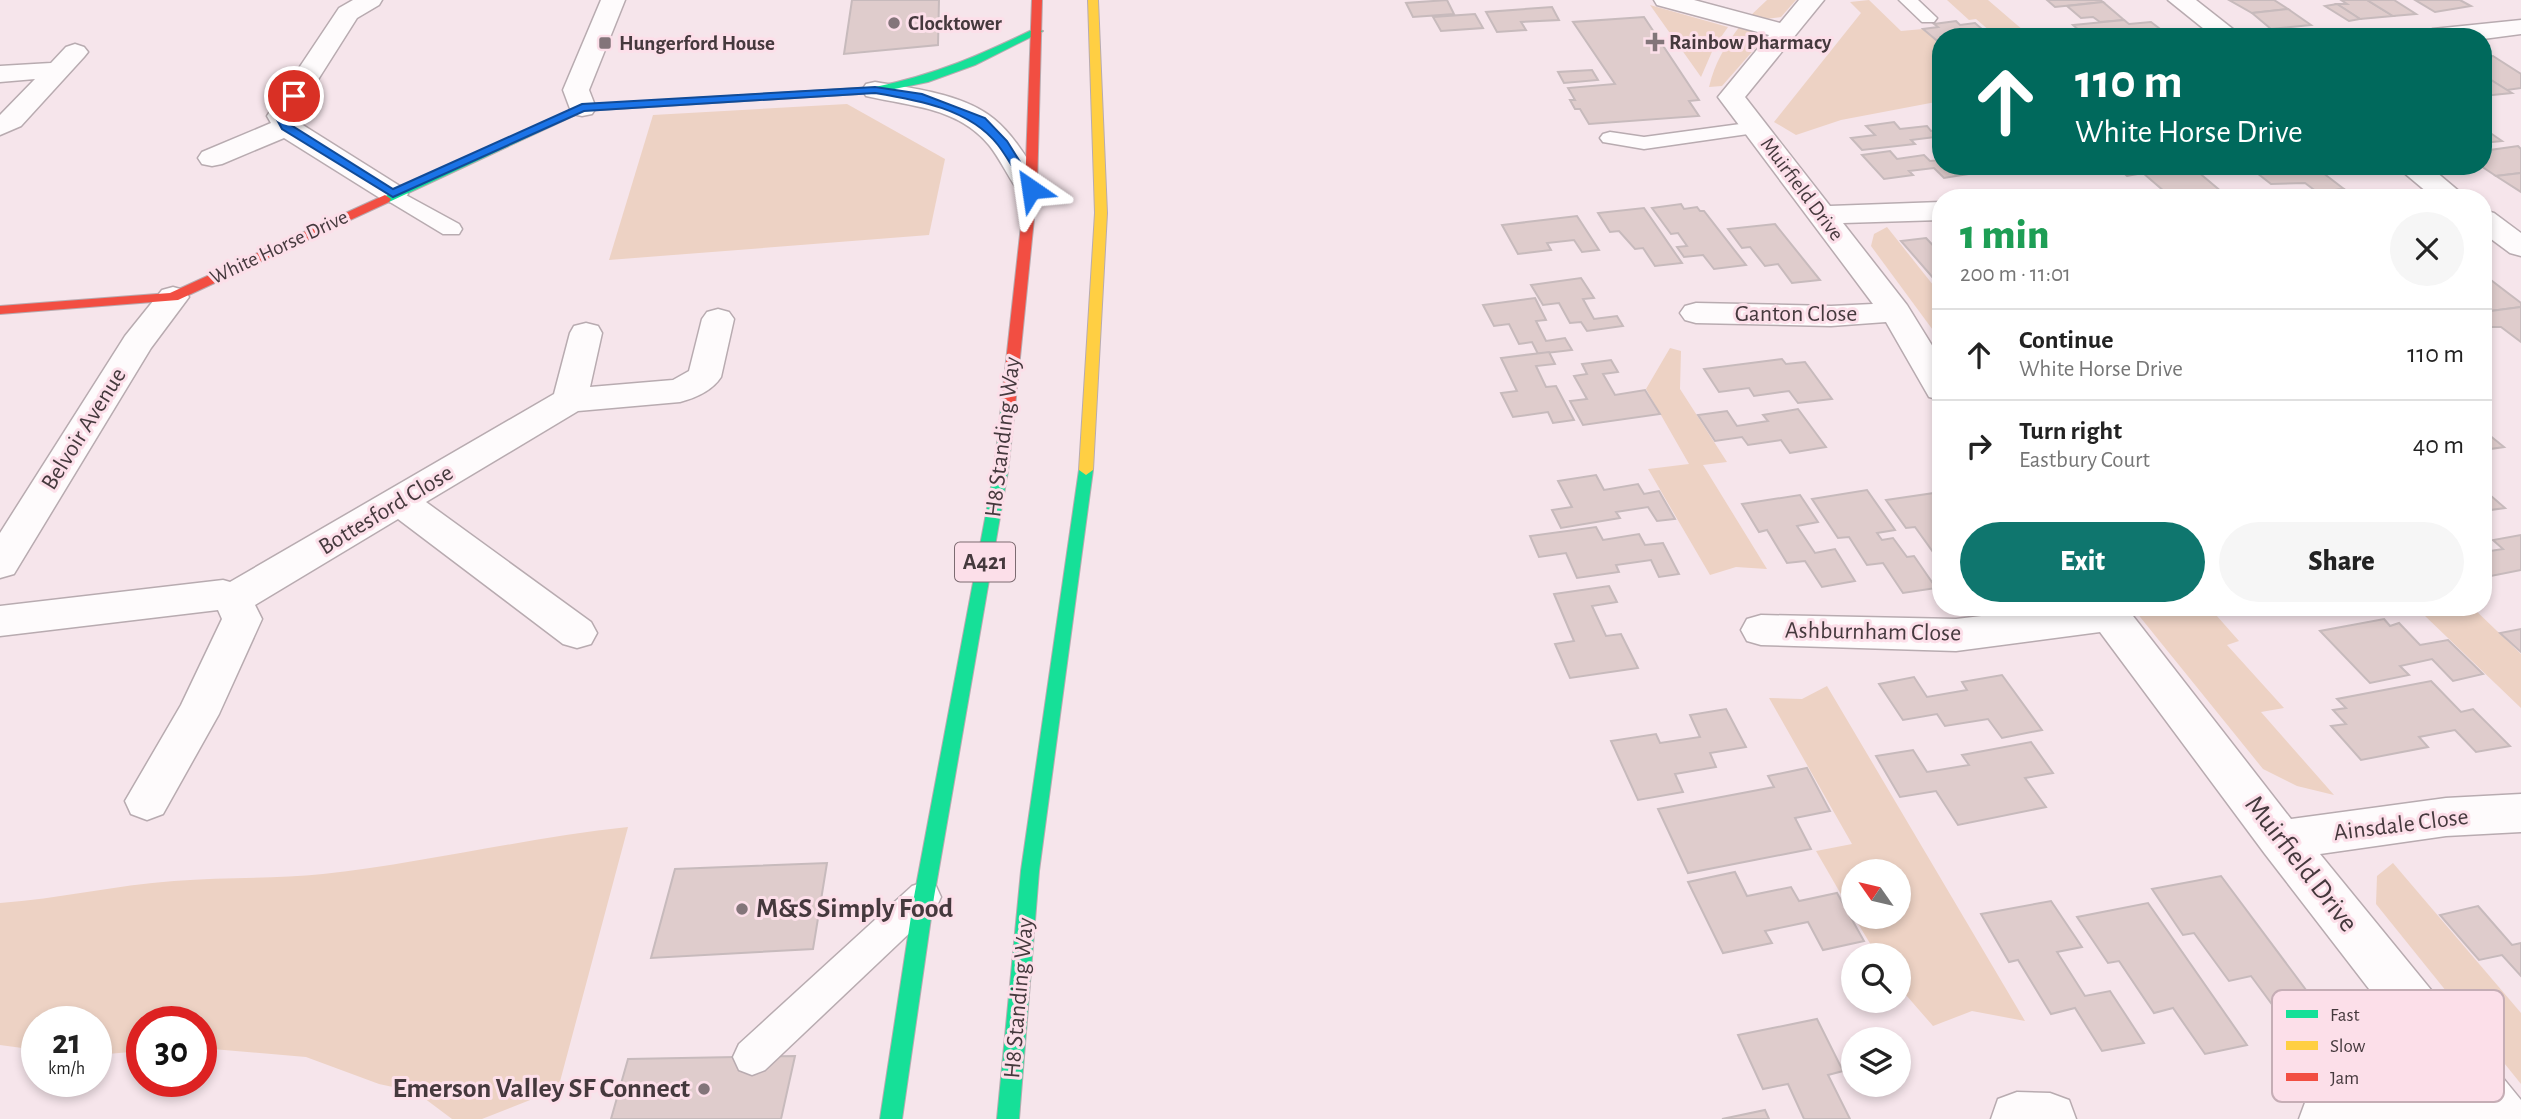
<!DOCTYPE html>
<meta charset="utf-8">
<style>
body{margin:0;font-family:"Alegreya Sans",sans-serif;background:#f6f6f6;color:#222;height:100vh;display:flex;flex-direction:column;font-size:26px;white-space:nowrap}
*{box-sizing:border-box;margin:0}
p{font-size:23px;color:#767676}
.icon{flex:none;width:38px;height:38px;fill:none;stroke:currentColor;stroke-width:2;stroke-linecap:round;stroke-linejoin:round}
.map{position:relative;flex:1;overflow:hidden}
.side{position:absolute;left:1932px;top:189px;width:560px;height:427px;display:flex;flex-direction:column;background:#fff;border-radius:28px;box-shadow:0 4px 10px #0003}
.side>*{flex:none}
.guide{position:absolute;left:1932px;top:28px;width:560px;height:147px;border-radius:28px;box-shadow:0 4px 10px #0003;background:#00695c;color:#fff;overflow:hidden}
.needle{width:46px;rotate:304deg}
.controls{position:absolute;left:1841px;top:859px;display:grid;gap:14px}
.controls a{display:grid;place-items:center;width:70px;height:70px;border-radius:50%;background:#fff;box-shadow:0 4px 10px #0003;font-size:35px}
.speed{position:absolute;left:21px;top:1006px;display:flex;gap:14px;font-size:35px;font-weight:700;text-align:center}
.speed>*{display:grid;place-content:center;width:91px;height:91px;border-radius:50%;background:#fff;box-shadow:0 4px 10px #0003;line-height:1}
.speed small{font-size:18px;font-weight:400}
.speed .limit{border:10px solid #d22;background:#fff;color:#111}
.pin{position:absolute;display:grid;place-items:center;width:60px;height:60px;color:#fff;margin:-30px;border:4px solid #fff;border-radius:50%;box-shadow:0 2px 7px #0007}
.me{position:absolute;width:77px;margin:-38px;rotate:328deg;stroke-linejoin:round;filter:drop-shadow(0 0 5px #0008)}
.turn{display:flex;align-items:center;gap:24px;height:147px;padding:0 28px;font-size:32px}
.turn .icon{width:91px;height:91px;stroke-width:2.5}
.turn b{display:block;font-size:49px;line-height:60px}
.round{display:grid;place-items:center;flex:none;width:74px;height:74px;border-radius:37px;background:#f6f6f6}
.headline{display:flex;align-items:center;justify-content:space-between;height:119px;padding:0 28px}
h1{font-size:42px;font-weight:800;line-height:52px;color:#1e9e55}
.primary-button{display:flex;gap:14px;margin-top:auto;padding:14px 28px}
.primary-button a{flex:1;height:80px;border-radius:42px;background:#0f766e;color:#fff;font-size:28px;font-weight:800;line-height:80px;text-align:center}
.primary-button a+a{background:#f6f6f6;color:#222}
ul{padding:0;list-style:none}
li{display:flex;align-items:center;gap:21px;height:91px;padding:0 28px;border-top:2px solid #e0e0e0}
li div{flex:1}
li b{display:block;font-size:26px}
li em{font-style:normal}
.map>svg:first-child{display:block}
.green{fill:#edd2c4}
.building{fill:#dfcccc;stroke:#c7babc;stroke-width:2}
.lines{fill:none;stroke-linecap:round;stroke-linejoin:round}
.lane-casing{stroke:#b8abb0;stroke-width:3}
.street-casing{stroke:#b8abb0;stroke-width:3}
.fast-casing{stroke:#b8abb0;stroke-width:2}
.slow-casing{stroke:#b8abb0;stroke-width:2}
.jam-casing{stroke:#b8abb0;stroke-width:2}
.lane{fill:#fefbfc;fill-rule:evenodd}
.street{fill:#fefbfc;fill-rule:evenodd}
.fast{fill:#16e098;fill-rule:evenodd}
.slow{fill:#ffcf43;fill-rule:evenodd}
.jam{fill:#f24e42;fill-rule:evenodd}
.route{fill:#1a73e8;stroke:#114b97;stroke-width:2}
.poi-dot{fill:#83757a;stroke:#fcdfe9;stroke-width:2.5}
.labels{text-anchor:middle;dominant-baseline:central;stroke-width:6;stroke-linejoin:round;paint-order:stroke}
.far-poi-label{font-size:21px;font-weight:bold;fill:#45393d;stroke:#fcdfe9;text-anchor:start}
.far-street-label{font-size:21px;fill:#45393d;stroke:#fcdfe9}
.shield{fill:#fcdfe9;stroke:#7c6b71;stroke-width:2}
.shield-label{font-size:23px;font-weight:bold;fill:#45393d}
.street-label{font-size:24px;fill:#45393d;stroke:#fcdfe9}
.near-street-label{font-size:28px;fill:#45393d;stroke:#fcdfe9}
.near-poi-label{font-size:28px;font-weight:bold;fill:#45393d;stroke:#fcdfe9;text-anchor:start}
.key{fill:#fcdfe9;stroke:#c5adb5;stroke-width:2}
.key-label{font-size:19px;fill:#45393d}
</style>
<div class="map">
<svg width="2521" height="1119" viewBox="0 0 2521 1119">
<rect width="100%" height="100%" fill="#f6e5eb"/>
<g class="green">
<polygon points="1767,0 1796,0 1781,17 1765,19 1749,17"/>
<polygon points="1869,0 1901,31 1923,29 1941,44 1941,101 1841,120 1796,135 1774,122 1861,13 1850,2"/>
<polygon points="1947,0 1988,0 2031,37 1997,37 1976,19 1969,20"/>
<polygon points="1650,5 1728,27 1714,47 1701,77"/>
<path d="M1740,26l15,6 5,6 -2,7 -36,41 -13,1c6,-25 16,-41 31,-61z"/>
<polygon points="847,104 945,159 929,235 609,260 653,115"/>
<polygon points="1887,227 1941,295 1941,341 1871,246 1874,234"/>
<polygon points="1670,348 1681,351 1680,389 1727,462 1703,465 1767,569 1736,567 1710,575 1648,469 1689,464 1646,389"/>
<polygon points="2132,607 2209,607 2239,641 2227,645 2284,708 2261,712 2334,795 2297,786 2263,769"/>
<polygon points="2370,607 2472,607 2521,654 2521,708 2424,615 2377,615"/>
<polygon points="1827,686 2025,1021 1972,1011 1933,1026 1899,987 1899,956 1877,955 1854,917 1899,917 1899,872 1853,872 1853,915 1816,851 1852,844 1769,698 1802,699"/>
<path d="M628,827l-70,262 -76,30h-30l-36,-27 -37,-8 -73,-27 -105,-9v-26h-59v29l-46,4v-33h-59v28l-37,-5v-142c58,-4 116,-18 174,-22 49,-4 100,-2 149,-7 102,-11 202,-36 305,-47z"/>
<polygon points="2393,863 2521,1013 2521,1084 2376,904 2377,876"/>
</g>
<g class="building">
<polygon points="852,0 939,0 938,45 844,54"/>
<polygon points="1447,0 1454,14 1413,17 1406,3"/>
<polygon points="2047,0 2100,0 2103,2 2055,7"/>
<polygon points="2229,0 2274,0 2288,9 2252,13"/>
<polygon points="2341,0 2367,0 2393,16 2360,19 2337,4 2347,4"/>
<polygon points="2367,0 2394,0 2416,14 2393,16"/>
<polygon points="2415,0 2460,0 2471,6 2435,12"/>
<polygon points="2103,2 2124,20 2100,22 2093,17 2081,18 2067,6"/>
<polygon points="2337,4 2360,19 2349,21 2325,6"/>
<polygon points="1552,7 1559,20 1521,22 1526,30 1497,32 1486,12"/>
<polygon points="2288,9 2311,25 2271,29 2252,13"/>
<polygon points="1475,14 1483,28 1441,31 1433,17"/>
<polygon points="1644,17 1699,100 1689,101 1699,116 1589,124 1580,109 1575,109 1570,100 1575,100 1568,88 1615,84 1573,22"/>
<polygon points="2124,20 2129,24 2151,22 2168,35 2115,37 2106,29 2081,32 2073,25"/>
<polygon points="1956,21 1960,25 1975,23 1991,37 1941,37 1941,44 1923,29 1938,27 1934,24"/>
<polygon points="2493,56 2521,74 2521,88 2507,90 2483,75 2483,57"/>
<polygon points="1592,70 1598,80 1564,83 1558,72"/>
<polygon points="2483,75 2507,90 2512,93 2483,96"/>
<polygon points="1894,122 1900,129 1927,126 1931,131 1941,129 1941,143 1935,137 1911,140 1915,144 1862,150 1851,138 1875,135 1866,126"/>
<polygon points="2483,128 2502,141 2483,143"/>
<polygon points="2518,146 2521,149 2521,173 2496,176 2481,166 2483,151"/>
<polygon points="1890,151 1897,159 1924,155 1930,161 1941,160 1941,166 1959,166 1968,174 1944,178 1934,168 1909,171 1913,175 1884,179 1862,155"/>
<polygon points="2116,166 2191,166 2229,198 2160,198 2155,193 2165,192 2143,173 2127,176"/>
<polygon points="2314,166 2344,189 2317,192 2305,183 2271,184 2252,169"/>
<polygon points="2521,173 2521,192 2496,176"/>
<polygon points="2344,189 2356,198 2288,196 2317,192"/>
<polygon points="1681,204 1684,209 1697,207 1700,211 1704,211 1746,265 1714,269 1703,255 1684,257 1677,247 1687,246 1678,233 1671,234 1652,208"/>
<polygon points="1644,208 1682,263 1655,266 1643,248 1635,249 1619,231 1610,232 1598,213"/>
<polygon points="1577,216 1599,250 1582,252 1574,240 1547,243 1551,250 1518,254 1502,225"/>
<polygon points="1775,224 1820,280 1792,283 1778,264 1765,266 1750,247 1742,248 1728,229"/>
<polygon points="1926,238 1941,254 1941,287 1901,241"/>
<polygon points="2483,274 2521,303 2521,307 2483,312"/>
<polygon points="1581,278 1594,298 1583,299 1594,319 1617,316 1623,326 1587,331 1581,322 1570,323 1559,303 1543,305 1531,285"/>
<polygon points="1535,298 1546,320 1536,321 1546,341 1565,338 1572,350 1538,354 1532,342 1519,344 1509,324 1494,326 1483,305"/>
<polygon points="2521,307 2521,342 2501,327 2483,327 2483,312"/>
<polygon points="1549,352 1555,364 1536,366 1546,387 1556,386 1574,420 1553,423 1548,412 1513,417 1501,393 1517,391 1501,358"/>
<polygon points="1782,359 1786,364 1805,362 1832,399 1798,403 1789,391 1754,396 1749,388 1719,392 1704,369"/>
<polygon points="1611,360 1618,372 1603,374 1615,395 1645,390 1660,414 1583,425 1570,401 1587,399 1574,376 1587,374 1582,364"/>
<polygon points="1798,409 1826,447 1790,453 1781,440 1748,445 1742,437 1715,441 1698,415 1727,411 1737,426 1768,421 1763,415"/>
<polygon points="2483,430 2504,447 2483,450"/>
<polygon points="1596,475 1604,490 1638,484 1644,494 1659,491 1675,519 1657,521 1648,507 1616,512 1620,518 1561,528 1552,510 1572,507 1558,481"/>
<polygon points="2483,489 2505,508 2483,511"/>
<polygon points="1867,490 1895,530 1877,533 1882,540 1893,538 1907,557 1914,556 1936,588 1903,593 1883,563 1867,565 1849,537 1838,538 1812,499"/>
<polygon points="1941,492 1941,559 1938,559 1915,527 1906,528 1886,500"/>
<polygon points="1800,495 1818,522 1797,526 1815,553 1835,549 1855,581 1822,587 1805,561 1787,563 1767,530 1759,532 1742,504"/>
<polygon points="1596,527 1603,540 1639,534 1645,545 1663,543 1679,574 1659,577 1651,560 1616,565 1619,572 1577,578 1566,553 1539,557 1530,536"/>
<polygon points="2521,535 2521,570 2491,576 2483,569 2483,552 2503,549 2493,540"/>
<polygon points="1609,586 1617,602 1592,606 1606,636 1621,634 1638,668 1570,678 1555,644 1574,641 1554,594"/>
<polygon points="2384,619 2390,626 2399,623 2420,645 2448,640 2483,674 2453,681 2432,659 2400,666 2409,675 2370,683 2320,631"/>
<polygon points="2521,629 2521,652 2500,633"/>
<polygon points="2002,675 2042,730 2002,738 1988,719 1945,726 1937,714 1903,720 1879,684 1914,677 1927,697 1967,690 1962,682"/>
<polygon points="2431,681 2461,712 2473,709 2510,746 2476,752 2455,730 2419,737 2428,747 2361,760 2331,726 2346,724 2333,710 2346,708 2337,699"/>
<polygon points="1726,709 1746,747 1710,753 1716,767 1675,774 1683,792 1638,800 1611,741 1656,734 1660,743 1700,737 1690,715"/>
<polygon points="2031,742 2053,773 2025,778 2046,807 1958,825 1936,791 1900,797 1876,756 1913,750 1927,772 1969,765 1962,755"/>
<polygon points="1807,768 1830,811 1795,818 1811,849 1688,873 1658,809 1774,787 1768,776"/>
<polygon points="827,863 813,949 651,958 675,869"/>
<polygon points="1735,872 1747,896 1791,887 1799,901 1837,893 1864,941 1823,950 1808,922 1765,931 1772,943 1723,953 1688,882"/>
<polygon points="2221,876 2324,1014 2285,1022 2251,976 2229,981 2194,933 2183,935 2152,889"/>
<polygon points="2051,901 2082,947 2057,952 2085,996 2110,991 2144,1043 2102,1051 2075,1008 2051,1014 2018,960 2009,962 1981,914"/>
<polygon points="2148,903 2247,1045 2205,1054 2173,1008 2154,1013 2119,961 2108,963 2077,917"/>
<polygon points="2478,906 2512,945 2521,943 2521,976 2502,955 2479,960 2440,915"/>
<polygon points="1817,1019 1843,1071 1828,1075 1850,1119 1804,1119 1788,1084 1763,1089 1738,1035"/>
<polygon points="795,1056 781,1119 611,1119 628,1059"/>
<polygon points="1765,1110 1769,1119 1722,1119"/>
</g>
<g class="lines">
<g class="lane-casing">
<g id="lane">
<polygon points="1899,0 1918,0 1937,18 1934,22 1922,22"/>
<polygon points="1755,122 1762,124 1765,128 1762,132 1644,149 1603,142 1600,138 1603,134 1610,132 1644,137"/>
<polygon points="393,188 459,224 462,229 459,234 443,234 385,199 382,194 385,189"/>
<polygon points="924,882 936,886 941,897 936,908 765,1070 752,1075 739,1070 733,1057 739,1044 912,886"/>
</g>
</g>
<g class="street-casing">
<g id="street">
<polygon points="353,0 382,0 379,5 357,18 295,116 298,122 403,188 408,194 403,200 393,203 383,200 284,138 222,164 212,166 202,164 198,158 202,152 271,123 267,116 339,8"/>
<polygon points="601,0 625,0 589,90 596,108 592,114 582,116 572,114 563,90"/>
<polygon points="1654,0 1694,0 1780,23 1799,0 1824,0 1745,97 1830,206 1941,202 1941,220 1843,223 1907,305 1941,360 1941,400 1929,397 1886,322 1831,326 1696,323 1685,320 1680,313 1685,306 1696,303 1831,306 1873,304 1718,97 1769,35 1657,5"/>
<polygon points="2168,0 2196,0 2243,37 2214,37"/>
<polygon points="2521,20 2521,34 2483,39 2421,37 2424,32 2433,29"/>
<polygon points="75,44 84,47 88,52 84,57 21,126 0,135 0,115 35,79 0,82 0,66 51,63 66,47"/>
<path d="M875,82c37,6 89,12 119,37 22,18 37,46 52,70l-5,6 -10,3 -10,-3c-12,-16 -20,-35 -32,-50 -31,-38 -80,-39 -123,-49l-4,-6 4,-6z"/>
<polygon points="2396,166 2429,166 2467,198 2434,198"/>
<polygon points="2483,210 2494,213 2521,233 2521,256 2510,253 2483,233"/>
<polygon points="173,287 184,290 189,297 151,348 14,574 0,578 0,533 125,336 162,290"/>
<path d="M718,309l11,3 5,7 -13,58c-9,14 -26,21 -41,25l-102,9 -152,91 165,120 6,11 -6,11 -14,4 -14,-4 -165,-125 -143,86 7,14 -43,95 -56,100 -16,6 -16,-6 -6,-13 56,-96 41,-86 -4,-9 -218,26v-30l223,-26 7,2 324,-188 16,-61 4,-7 12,-3 12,3 4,7 -12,54 83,-7 16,-9 13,-52 5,-7z"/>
<polygon points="2057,607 2126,607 2291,819 2446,798 2521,794 2521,832 2446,836 2320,854 2521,1100 2521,1119 2299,1119 2306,1100 2325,1093 2433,1072 2265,854 2100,632 1956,651 1761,645 1747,641 1741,630 1747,619 1761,615 1956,619"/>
<polygon points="2017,1092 2050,1093 2069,1100 2076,1119 1991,1119 1998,1099"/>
</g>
</g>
<g class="fast-casing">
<g id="fast">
<path d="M1034,29l9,2 -68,34 -47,17 -53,11 -291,18 -195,91h-8l-2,-3 203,-94 293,-18c62,-13 103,-31 159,-58z"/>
<polygon points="1008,402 1015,407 1008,471 934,897 902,1119 880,1119 914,897 994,471 1001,407"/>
<polygon points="1086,465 1093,470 1039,871 1019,1119 997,1119 1021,871 1079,470"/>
</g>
</g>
<g class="slow-casing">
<polygon id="slow" points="1088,0 1098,0 1107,213 1093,470 1086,475 1079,470 1095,213"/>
</g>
<g class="jam-casing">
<g id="jam">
<polygon points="1032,0 1042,0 1037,189 1015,407 1008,412 1001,407 1025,189"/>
<polygon points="385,195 391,199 389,202 178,300 0,314 0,306 170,293"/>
</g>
</g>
<use href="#lane" class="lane"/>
<use href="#street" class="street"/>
<use href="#fast" class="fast"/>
<use href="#slow" class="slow"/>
<use href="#jam" class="jam"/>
</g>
<path class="route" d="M875,87l47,7 63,24 22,23 30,48 -10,2c-10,-15 -18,-32 -29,-46 -28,-36 -80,-45 -123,-52l-291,18 -191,86 -111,-68 -7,-13 15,-23h8l2,3 -13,20 4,9 102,64 189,-85z"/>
<g class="poi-dot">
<circle cx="894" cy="23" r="7"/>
<path d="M1651.5 31.5h7v7h7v7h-7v7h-7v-7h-7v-7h7z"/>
<rect x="598" y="36" width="14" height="14" rx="3.5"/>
<circle cx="742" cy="909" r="7"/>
<circle cx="704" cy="1089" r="7"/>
</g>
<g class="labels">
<g class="far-poi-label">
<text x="908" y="23">Clocktower</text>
<text x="1669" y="42">Rainbow Pharmacy</text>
<text x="619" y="43">Hungerford House</text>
</g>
<g class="far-street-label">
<text transform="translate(1802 189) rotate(53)">Muirfield Drive</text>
<text transform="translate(279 247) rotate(-25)">White Horse Drive</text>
</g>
<rect class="shield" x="955" y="542.5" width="60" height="39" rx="5"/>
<g class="shield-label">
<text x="985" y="562">A421</text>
</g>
<g class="street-label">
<text x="1796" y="314">Ganton Close</text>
<text transform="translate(84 429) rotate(-58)">Belvoir Avenue</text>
<text transform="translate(1003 437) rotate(-83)">H8 Standing Way</text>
<text transform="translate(386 510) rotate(-31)">Bottesford Close</text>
<text transform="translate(1873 632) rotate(1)">Ashburnham Close</text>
<text transform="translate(2401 825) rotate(-7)">Ainsdale Close</text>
<text transform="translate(1019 998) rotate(-85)">H8 Standing Way</text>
</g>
<g class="near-street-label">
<text transform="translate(2301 864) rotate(52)">Muirfield Drive</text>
</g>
<g class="near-poi-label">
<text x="756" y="909">M&amp;S Simply Food</text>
<text x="690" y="1089" text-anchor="end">Emerson Valley SF Connect</text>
</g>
</g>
<rect x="2272" y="990" width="232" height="112" rx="10" class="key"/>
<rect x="2286" y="1010" width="32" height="8" fill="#16e098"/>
<rect x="2286" y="1041" width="32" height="9" fill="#ffcf43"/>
<rect x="2286" y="1073" width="32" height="8" fill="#f24e42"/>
<g class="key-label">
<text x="2330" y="1021">Fast</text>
<text x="2330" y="1052">Slow</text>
<text x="2330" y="1084">Jam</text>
</g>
</svg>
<div class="controls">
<a><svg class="needle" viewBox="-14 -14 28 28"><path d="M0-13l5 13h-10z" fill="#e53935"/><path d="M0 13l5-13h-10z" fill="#767676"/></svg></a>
<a><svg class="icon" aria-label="search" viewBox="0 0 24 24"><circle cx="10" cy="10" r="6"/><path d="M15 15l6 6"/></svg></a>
<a><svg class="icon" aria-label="layers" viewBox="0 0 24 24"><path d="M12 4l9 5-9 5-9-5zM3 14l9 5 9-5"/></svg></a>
</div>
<div class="speed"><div>21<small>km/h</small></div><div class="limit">30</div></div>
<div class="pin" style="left:294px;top:96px;background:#d93025"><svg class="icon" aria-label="arrive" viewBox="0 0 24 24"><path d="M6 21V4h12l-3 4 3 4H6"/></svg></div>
<svg class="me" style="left:1031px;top:189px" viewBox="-20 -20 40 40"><path d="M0-17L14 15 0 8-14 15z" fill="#1a73e8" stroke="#fff" stroke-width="4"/></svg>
<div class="guide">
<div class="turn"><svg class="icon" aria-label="ahead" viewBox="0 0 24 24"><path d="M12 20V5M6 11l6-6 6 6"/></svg><div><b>110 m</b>White Horse Drive</div></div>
</div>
<section class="side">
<div class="headline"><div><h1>1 min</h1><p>200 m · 11:01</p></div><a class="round"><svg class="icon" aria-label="close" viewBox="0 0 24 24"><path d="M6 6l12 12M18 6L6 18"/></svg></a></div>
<ul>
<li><svg class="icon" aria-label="ahead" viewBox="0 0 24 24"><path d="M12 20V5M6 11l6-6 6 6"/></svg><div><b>Continue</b><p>White Horse Drive</p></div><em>110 m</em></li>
<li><svg class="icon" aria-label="right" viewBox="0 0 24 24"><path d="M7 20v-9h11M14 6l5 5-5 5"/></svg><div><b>Turn right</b><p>Eastbury Court</p></div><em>40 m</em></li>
</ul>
<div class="primary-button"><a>Exit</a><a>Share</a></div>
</section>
</div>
